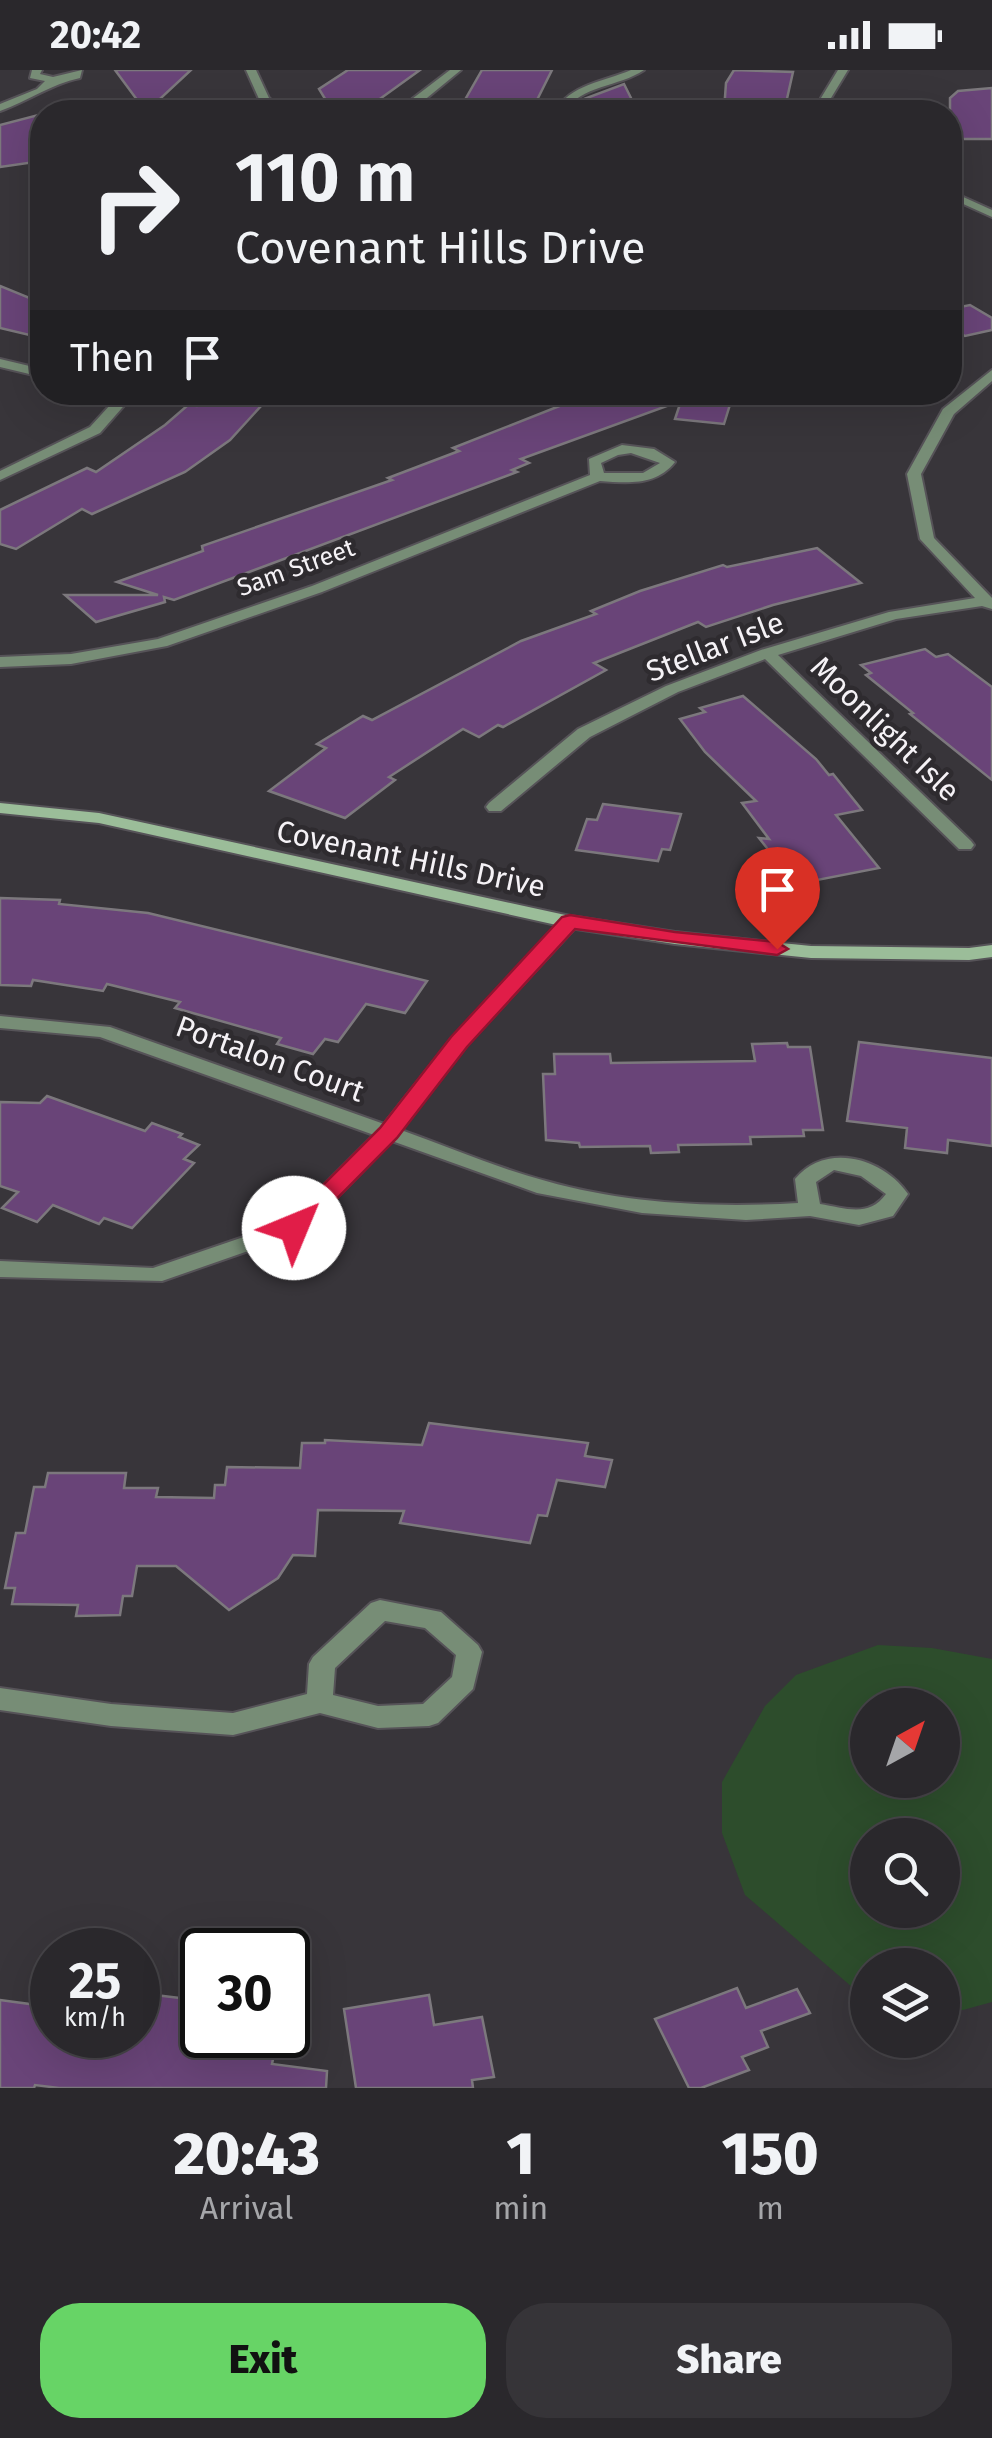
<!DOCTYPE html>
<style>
body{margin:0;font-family:"Fira Sans",sans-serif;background:#363438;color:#f1f3f6;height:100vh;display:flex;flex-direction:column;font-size:38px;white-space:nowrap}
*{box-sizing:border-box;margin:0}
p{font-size:32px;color:#a5a6a9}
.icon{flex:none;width:55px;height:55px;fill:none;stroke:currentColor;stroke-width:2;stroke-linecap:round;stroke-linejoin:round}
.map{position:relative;height:2018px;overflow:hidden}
.details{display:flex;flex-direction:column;background:#2a282c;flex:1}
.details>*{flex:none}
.top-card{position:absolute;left:30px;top:30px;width:932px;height:305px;border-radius:40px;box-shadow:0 10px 40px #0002,0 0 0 2px #464448;background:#2a282c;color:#f1f3f6;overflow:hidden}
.needle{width:65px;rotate:40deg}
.fabs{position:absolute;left:850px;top:1618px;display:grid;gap:20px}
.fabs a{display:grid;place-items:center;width:110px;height:110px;border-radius:50%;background:#2a282c;box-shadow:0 10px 40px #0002,0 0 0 2px #464448;font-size:50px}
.speed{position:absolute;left:30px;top:1858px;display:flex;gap:20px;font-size:50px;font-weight:700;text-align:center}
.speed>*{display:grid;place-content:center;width:130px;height:130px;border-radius:50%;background:#2a282c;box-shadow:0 10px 40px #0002,0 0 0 2px #464448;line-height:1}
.speed small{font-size:25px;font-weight:400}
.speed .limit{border:5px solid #111;border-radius:15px;background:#fff;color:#111}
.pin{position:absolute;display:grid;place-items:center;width:85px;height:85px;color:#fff;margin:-102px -42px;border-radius:50% 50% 50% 0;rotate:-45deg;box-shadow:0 0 10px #0007}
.pin .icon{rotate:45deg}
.me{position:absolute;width:110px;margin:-55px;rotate:45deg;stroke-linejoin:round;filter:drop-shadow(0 0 8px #0008)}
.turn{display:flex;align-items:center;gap:35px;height:210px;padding:0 40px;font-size:45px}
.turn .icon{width:130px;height:130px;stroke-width:2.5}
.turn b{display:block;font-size:70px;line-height:85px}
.then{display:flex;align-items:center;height:95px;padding:0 40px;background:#0003;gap:20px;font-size:38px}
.eta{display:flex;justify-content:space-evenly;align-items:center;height:170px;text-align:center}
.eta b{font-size:60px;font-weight:800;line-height:70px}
.button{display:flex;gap:20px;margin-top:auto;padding:20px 40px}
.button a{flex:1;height:115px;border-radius:40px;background:#67d466;color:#111;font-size:40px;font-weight:800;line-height:115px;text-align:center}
.button a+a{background:#363438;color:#f1f3f6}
.status{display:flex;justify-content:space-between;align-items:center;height:70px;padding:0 50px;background:#2a282c;direction:ltr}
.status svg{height:28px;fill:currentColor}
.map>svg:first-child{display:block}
.green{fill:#2d4d2c;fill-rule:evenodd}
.building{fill:#694478;stroke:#7c787d;stroke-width:2.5}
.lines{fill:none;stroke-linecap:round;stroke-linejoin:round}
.street-casing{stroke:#565358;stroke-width:4}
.secondary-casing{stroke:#565358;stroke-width:4}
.street{fill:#778d76;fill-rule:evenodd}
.secondary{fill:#9bbd99;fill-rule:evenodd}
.route{fill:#e11d48;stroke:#92132f;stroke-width:2.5}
.labels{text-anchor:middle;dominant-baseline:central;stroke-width:9;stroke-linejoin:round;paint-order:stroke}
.far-street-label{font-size:25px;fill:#f5f2f6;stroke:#2e2b2f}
.street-label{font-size:30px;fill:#f5f2f6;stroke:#2e2b2f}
</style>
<div class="status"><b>20:42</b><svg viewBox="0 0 49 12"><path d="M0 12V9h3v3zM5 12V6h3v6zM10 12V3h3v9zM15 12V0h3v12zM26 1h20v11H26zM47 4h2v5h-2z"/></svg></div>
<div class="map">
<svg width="992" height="2018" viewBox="0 0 992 2018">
<rect width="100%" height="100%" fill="#38353a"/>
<path class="green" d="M878,1575l54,3 60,11v343l-29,8 -20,-2 -1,-43h-74l-1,27 -15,-5 -107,-92 -23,-62v-51l43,-76 31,-31zM868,1635h74v75h-74zM868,1765h74v75h-74z"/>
<g class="building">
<polygon points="115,0 191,0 146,42"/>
<polygon points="348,0 420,0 377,31 385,42 333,42 319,19"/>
<polygon points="482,0 552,0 531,42 458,42"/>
<polygon points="734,0 793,2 784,42 724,41 726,13"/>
<polygon points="624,14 638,42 589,42 584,29"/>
<polygon points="992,18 992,69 950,69 950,28 958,21"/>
<polygon points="42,44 42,91 0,97 0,55"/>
<polygon points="0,216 42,233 42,268 0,258"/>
<polygon points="970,235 992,248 992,260 965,266 950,257 950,239"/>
<polygon points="649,322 676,322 678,332 521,389 529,393 512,400 517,402 174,530 164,527 165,532 96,552 65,525 158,525 117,512 203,481 202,476 392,410 388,408 459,381 453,378 562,335"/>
<polygon points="684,322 722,322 720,327 732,328 724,354 675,349"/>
<polygon points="220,329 261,336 230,370 185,402 92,444 82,439 16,479 0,474 0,440 87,398 96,402 165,355 188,335 197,336 205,330"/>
<polygon points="817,478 861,513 773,535 706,557 698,552 594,593 606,600 503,657 498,655 479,667 463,659 389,707 395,710 345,748 269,721 326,678 317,674 363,646 372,650 521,571 596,544 591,541 640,521 723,495 727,497"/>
<polygon points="925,579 936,587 948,584 992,617 992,710 910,644 913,643 866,605 871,603 861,595"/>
<polygon points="743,626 816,689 829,705 833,704 862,740 836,745 879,798 802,813 792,800 785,801 759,768 769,769 742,733 756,731 705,682 680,649 705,642 700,638"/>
<polygon points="603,734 681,744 670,780 662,779 658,791 576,780 587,749 597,750"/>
<polygon points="0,828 60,830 59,834 148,843 427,911 405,943 366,934 338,972 325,969 313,984 277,974 281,968 175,938 180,932 107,914 103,921 33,910 31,916 0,915"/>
<polygon points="859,972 992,988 992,1076 948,1070 947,1083 905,1078 907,1058 847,1051"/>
<polygon points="787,973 788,977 810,977 823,1060 803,1060 804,1066 750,1067 751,1074 678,1075 679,1082 651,1083 650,1076 580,1077 579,1073 546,1070 543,1004 555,1004 554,984 610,984 611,993 755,991 752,974"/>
<polygon points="47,1026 145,1061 152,1053 182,1064 179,1067 199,1075 184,1089 194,1093 132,1158 104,1148 99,1154 53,1135 37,1152 2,1138 18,1122 0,1116 0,1032 40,1033"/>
<polygon points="429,1353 588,1373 585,1386 612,1390 605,1417 557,1410 547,1446 538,1445 530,1473 400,1453 404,1441 318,1440 315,1486 293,1485 278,1508 229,1540 176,1496 137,1496 132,1526 123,1526 120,1545 76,1546 78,1535 12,1534 15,1518 5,1518 16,1463 25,1463 34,1417 45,1417 48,1403 126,1403 124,1418 158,1418 156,1427 214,1428 215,1415 225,1415 227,1397 300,1398 302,1373 325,1373 325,1370 422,1375"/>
<polygon points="46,1881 52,1882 52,1965 138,1965 138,1923 197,1930 193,1946 202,1947 202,1965 278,1965 272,1994 327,2001 326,2018 59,2018 35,2015 34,2018 0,2018 0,1930 30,1934"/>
<polygon points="737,1918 746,1938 797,1919 810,1943 761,1961 768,1977 742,1987 749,2000 701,2018 689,2018 655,1949"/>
<polygon points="429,1925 434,1955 482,1947 494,2007 472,2010 473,2018 356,2018 344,1939"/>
</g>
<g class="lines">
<g class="street-casing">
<g id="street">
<path d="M32,0h10l-2,4 13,3 29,-7 -2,8c-29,6 -52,23 -80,33v-7l37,-15 8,-8 -15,-3z"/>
<polygon points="246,0 256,0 269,28 284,42 273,42 259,29"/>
<polygon points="450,0 461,0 422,32 426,42 416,42 412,29"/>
<path d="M631,0h13c-25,17 -63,15 -80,42h-10c17,-28 49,-30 77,-42z"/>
<polygon points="838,0 848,0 831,28 830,42 820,42 821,28"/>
<polygon points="950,121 992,140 992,147 950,128"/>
<polygon points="0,289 42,299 42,307 0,297"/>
<polygon points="992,300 992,311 954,344 921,404 934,468 992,528 992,539 982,536 896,549 778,585 971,771 974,775 971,779 959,779 765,589 678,622 590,667 501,741 489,741 486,737 489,733 578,659 666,616 761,580 889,542 975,528 920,469 907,404 943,339"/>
<polygon points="122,322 136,322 100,363 0,410 0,401 90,357"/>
<path d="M622,375l32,4 21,13c-19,24 -47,21 -75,19l-278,111 -155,54 -96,18 -71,3v-10l71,-3 87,-15 154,-53 278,-111 -1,-16zM631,383l29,10 -17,10h-39l-3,-10 17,-8z"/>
<path d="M570,846l7,2 2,4 -2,4 -111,120 -65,84c48,17 96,38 145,51 81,23 170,27 252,22l-3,-24c30,-37 88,-22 113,15l-15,22 -34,9 -49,-9 -64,4 -104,-7 -105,-20 -145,-52 -89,91 -141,49 -162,-4v-16l153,7 134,-46 87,-87 -274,-98 -100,-9v-12l110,11 274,97 68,-86 111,-120zM834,1100l27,6 25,18c-17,24 -41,14 -66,10l-4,-22z"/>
<path d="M380,1530l61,12 37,33 4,7 -9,37 -35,34 -9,3 -51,2 -58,-15 -87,22 -122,-9 -111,-16v-22l111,16 122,9 74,-19 2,-30 4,-7 58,-54zM385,1551l40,7 31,27 -4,22 -29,27 -45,2 -45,-11 2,-27z"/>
</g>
</g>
<g class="secondary-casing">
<polygon id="secondary" points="0,733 99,743 570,846 675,862 811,876 969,878 992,875 992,887 969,890 811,888 675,874 570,858 99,753 0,743"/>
</g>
<use href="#street" class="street"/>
<use href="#secondary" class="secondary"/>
</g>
<polygon class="route" points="570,845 675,862 777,872 788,879 777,885 575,859 467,977 397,1068 303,1163 286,1163 282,1158 286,1152 380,1058 451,967 562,847"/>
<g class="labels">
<g class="far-street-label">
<text transform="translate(296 498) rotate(-20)">Sam Street</text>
</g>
<g class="street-label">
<text transform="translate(715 577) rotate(-21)">Stellar Isle</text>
<text transform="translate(885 659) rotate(44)">Moonlight Isle</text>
<text transform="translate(411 789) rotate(12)">Covenant Hills Drive</text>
<text transform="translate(270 989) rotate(20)">Portalon Court</text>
</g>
</g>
</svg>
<div class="fabs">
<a><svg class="needle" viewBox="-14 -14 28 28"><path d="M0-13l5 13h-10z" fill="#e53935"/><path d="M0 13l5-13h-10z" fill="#a5a6a9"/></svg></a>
<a><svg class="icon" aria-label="search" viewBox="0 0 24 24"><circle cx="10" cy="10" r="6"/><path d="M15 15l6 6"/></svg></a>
<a><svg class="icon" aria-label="layers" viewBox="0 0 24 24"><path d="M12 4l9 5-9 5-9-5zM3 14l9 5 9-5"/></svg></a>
</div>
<div class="speed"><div>25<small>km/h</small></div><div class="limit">30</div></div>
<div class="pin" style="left:777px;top:879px;background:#d93025"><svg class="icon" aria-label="arrive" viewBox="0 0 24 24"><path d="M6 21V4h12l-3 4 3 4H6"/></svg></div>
<svg class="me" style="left:294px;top:1158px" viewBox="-20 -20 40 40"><circle r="19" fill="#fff"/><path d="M0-13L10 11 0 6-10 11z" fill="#e11d48"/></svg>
<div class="top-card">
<div class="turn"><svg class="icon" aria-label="right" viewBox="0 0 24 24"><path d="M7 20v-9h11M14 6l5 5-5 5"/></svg><div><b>110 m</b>Covenant Hills Drive</div></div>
<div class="then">Then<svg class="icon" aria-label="arrive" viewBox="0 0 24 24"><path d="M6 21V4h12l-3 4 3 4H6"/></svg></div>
</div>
</div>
<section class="details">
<div class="eta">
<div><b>20:43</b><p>Arrival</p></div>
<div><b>1</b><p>min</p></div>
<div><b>150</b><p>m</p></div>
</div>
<div class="button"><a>Exit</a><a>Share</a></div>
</section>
